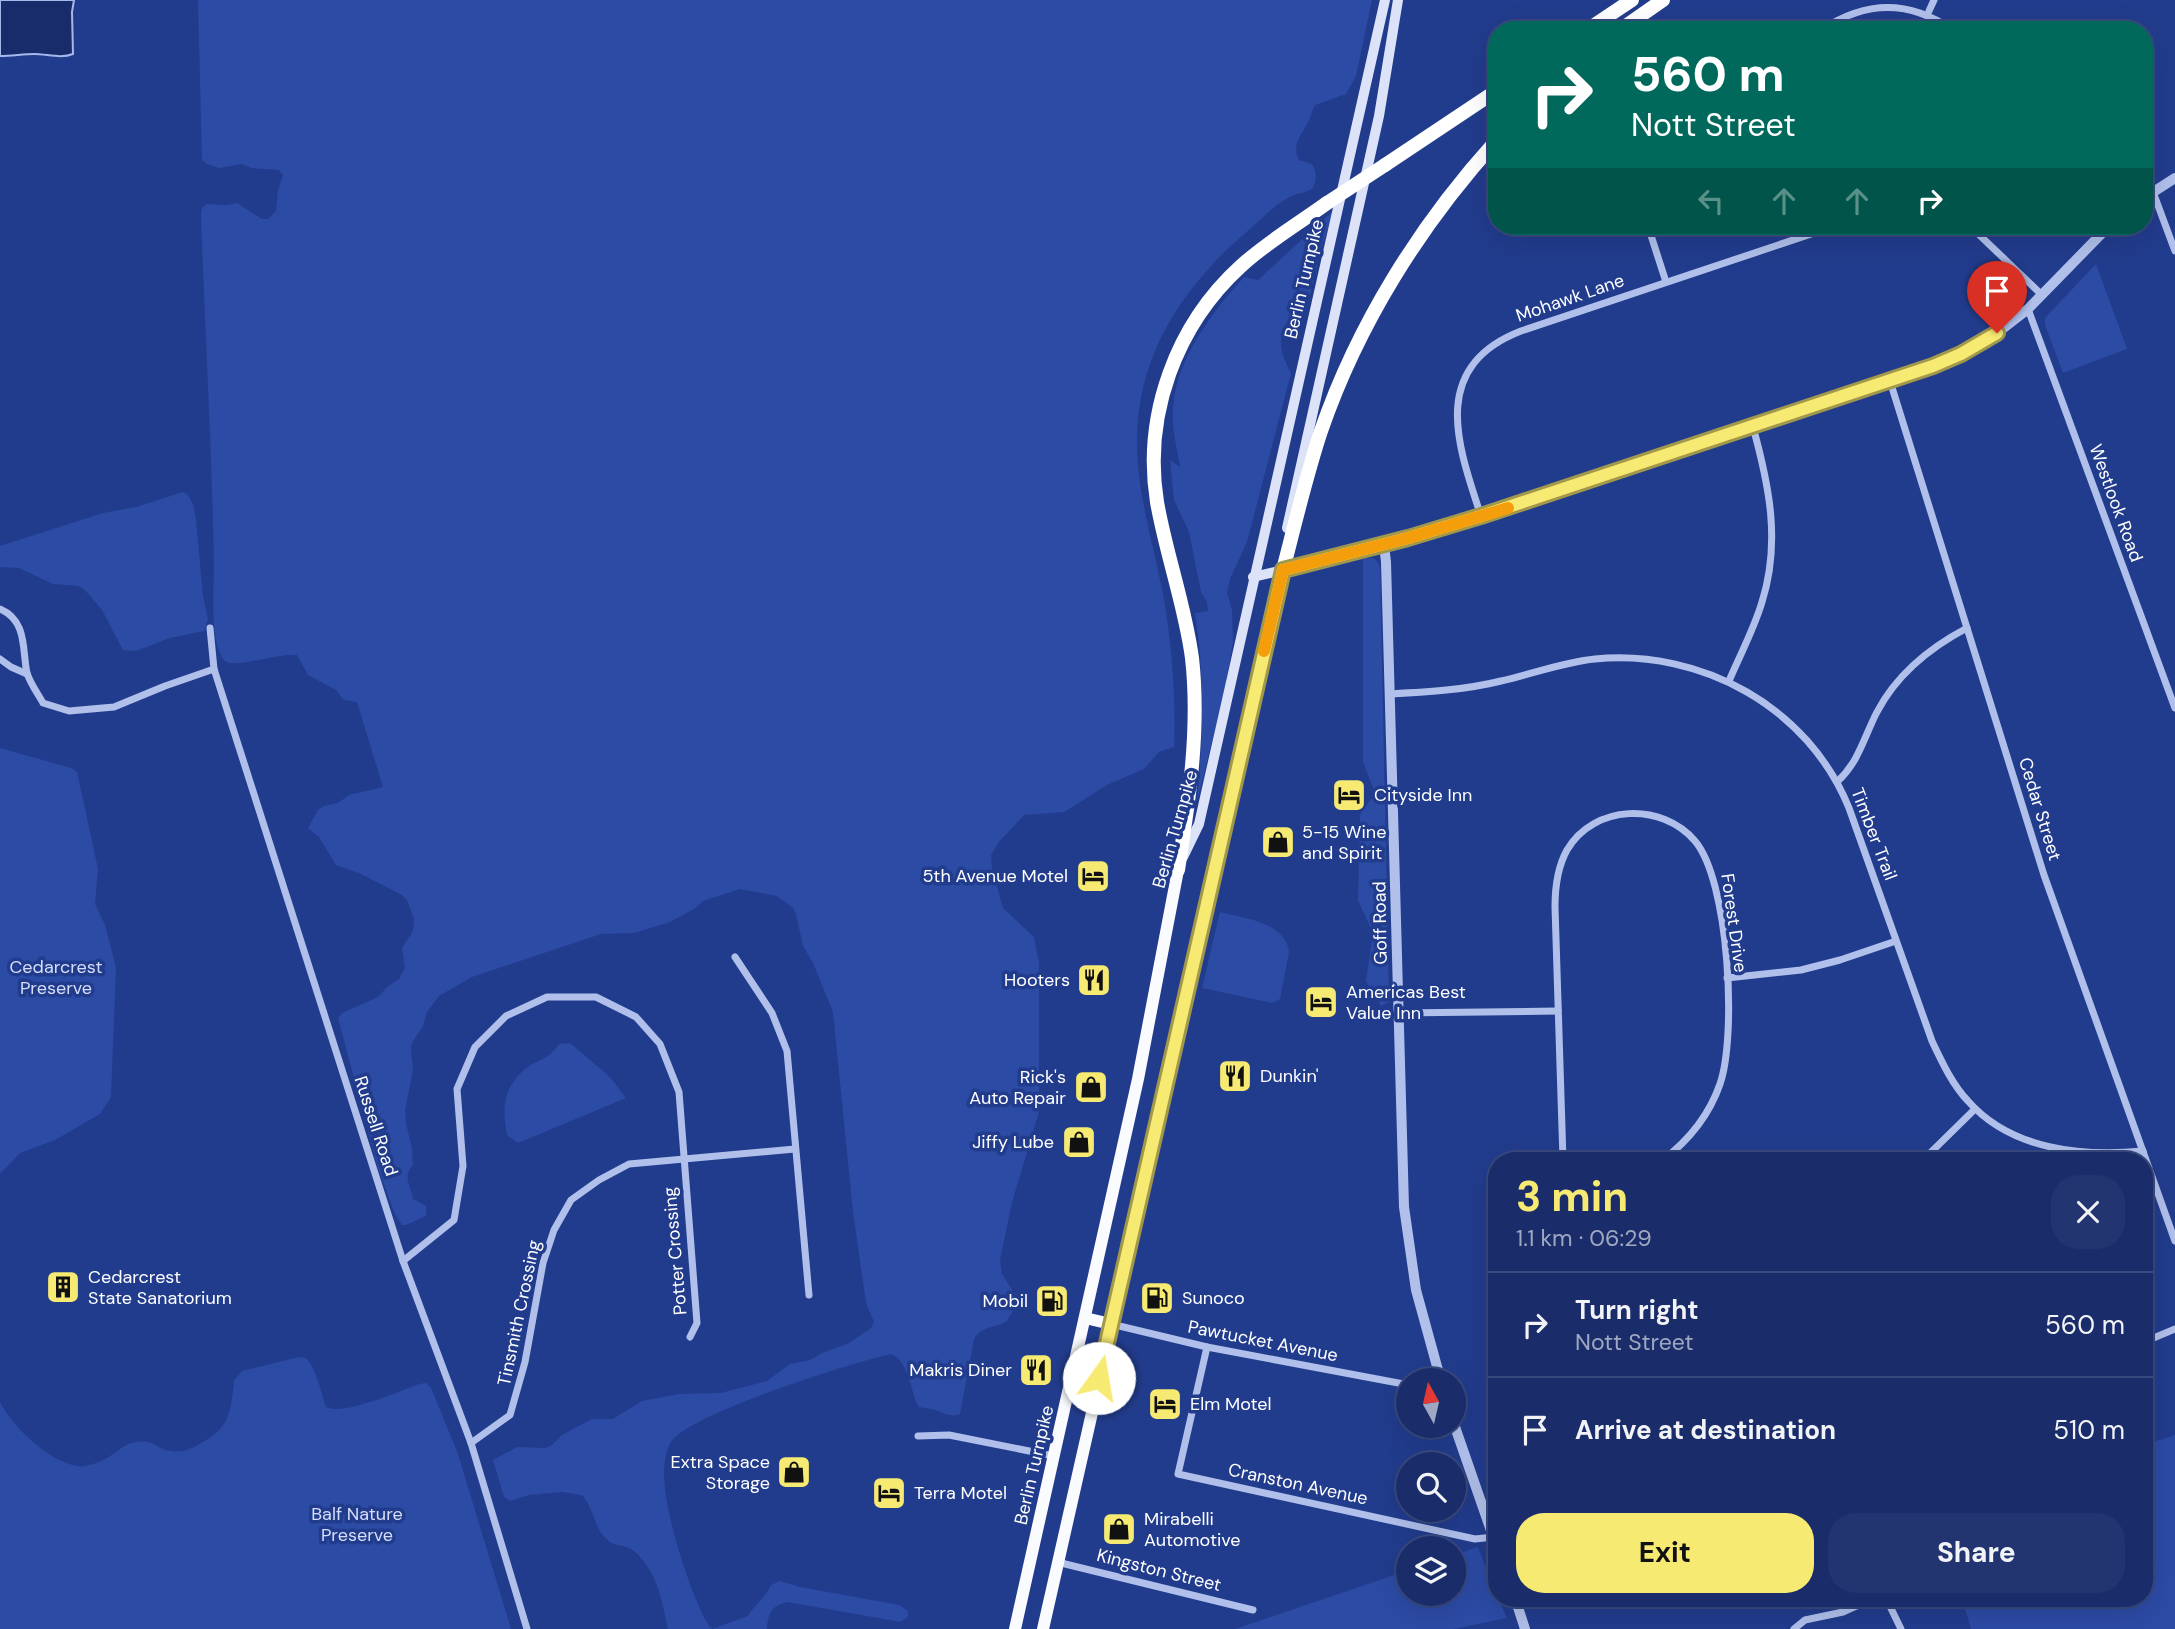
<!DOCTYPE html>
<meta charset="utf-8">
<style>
body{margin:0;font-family:"DM Sans",sans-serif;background:#233570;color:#f1f3f6;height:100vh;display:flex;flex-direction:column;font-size:26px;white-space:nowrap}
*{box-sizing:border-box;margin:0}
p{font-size:23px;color:#9fa8c1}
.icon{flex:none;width:38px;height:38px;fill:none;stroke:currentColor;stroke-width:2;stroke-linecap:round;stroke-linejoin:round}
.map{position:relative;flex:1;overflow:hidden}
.details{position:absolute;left:1488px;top:1152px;width:665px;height:455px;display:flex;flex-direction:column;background:#1a2d6a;border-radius:28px;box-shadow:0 7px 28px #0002,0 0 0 2px #38497e}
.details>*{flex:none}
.top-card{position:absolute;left:1488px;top:21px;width:665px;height:214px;border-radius:28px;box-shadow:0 7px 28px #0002,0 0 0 2px #38497e;background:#00695c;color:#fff;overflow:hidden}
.needle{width:46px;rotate:352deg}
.controls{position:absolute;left:1396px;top:1368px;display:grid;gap:14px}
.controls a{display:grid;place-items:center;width:70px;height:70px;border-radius:50%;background:#1a2d6a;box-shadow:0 7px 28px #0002,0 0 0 2px #38497e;font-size:35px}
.pin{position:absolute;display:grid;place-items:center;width:60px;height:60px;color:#fff;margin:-72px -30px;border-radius:50% 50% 50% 0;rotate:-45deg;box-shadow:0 0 7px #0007}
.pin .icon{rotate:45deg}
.me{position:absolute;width:77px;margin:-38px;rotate:13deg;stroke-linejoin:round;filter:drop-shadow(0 0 5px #0008)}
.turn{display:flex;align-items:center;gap:24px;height:147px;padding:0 28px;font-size:32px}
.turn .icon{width:91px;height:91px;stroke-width:2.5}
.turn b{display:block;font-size:49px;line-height:60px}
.lanes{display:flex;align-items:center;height:66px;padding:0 28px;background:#0003;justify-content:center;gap:35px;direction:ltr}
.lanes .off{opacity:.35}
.round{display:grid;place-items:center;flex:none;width:74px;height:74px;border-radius:28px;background:#233570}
.headline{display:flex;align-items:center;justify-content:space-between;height:119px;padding:0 28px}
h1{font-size:42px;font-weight:700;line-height:52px;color:#f7ea73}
.cta{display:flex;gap:14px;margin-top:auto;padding:14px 28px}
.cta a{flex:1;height:80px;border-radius:28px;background:#f7ea73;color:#111;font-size:28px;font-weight:700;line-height:80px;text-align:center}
.cta a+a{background:#233570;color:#f1f3f6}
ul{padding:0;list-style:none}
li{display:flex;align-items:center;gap:21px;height:105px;padding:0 28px;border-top:2px solid #38497e}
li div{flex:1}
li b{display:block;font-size:26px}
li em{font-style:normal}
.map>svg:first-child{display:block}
.green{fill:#2c4ba5}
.water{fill:#182c6c;stroke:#a4b8ec;stroke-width:2}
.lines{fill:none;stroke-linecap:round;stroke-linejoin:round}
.minor{stroke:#b0c0eb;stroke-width:7}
.tertiary{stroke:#b0c0eb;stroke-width:10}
.secondary{stroke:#dce3f9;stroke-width:10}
.trunk{stroke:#fafbfe;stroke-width:12}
.motorway{stroke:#fff;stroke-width:14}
.motorway-bridge{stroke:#fff;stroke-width:14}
.route-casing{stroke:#a1984b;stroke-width:18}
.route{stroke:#f7ea73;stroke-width:12}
.slow{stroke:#f59e0b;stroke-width:12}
.labels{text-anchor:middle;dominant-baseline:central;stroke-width:7;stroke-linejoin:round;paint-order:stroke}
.street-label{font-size:18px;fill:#fff;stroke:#223c8d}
.poi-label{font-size:18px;fill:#fff;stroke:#223c8d;text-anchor:start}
.park-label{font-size:18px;fill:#d5def8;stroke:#223c8d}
</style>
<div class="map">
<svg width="2175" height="1629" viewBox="0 0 2175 1629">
<rect width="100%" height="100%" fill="#223c8d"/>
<g class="green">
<path d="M198,0h1174l-16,76 -10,18 -31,11c-3,5 -4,11 -7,17 -6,13 -17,22 -9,38l13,4c5,8 5,17 0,25 -7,4 -14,4 -20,7 -16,7 -29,22 -42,33 -68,57 -115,128 -113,219 1,49 17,98 26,146 9,50 13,105 11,153l-15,5 -15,17 -37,16 -43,27 -40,3 -26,28 -7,12 1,14 11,39 31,29 5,26v149l-27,90 -12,58 2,14 15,23v6l-10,18c-11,7 -26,5 -33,18l-14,75c-12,4 -17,-3 -29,-5 -4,-1 -8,-1 -12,-2 -8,-13 -11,-48 -28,-53 -37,8 -203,60 -220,88 -15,25 -2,72 5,99 5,18 24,77 36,88h-44c-6,-29 -11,-58 -34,-78 -9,-8 -18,-2 -29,-13 -11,-12 -12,-31 -23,-43l-20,-3 -33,3 -19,6 -6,-4 -11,-37 24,-13 28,1 7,-3 10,-10 30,-16h21l29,-18 37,-7 42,-1 46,-12 23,-17 20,-4 12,-7 27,-10 22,-15 3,-6 -8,-19 -13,-91 -20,-200 -20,-49 -10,-17 -7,-32 -3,-6 -16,-12 -37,-7 -37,12 -9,8 -24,13 -36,11 -33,1 -129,43 -33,19 -12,16 -4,14 -11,17 -1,6 2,21 -8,40 1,13 6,26 1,16c-11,11 -2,21 0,34l13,7v10l-20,9h-4l-7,-11 -17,-46 -40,-150 4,-5 36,-16 9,-10 12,-8 6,-11 -3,-20 11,-17 1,-12 -7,-19 -5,-5 -41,-21 -25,-9 -17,-28 -11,-9 10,-18 6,-4 14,-3 11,-8 34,-8 -26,-85 -13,-2 -8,-10 -28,-15 -11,-20c-14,-3 -64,14 -72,6 -16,-17 -11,-72 -11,-94 -2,-118 -9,-235 -13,-352l1,-7 4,-4 21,1 10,-2 25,16h6l8,-8 2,-20 5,-16 -4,-5 -27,-2 -10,-4 -23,4 -12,-4 -5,-4z"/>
<path d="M1334,210l-14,42 -11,48c-28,21 -37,40 -18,73l-44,169 -17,37 -3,13 5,18 1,32 -8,47 -28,113c6,-64 8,-126 -2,-189l13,-2 -1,-9 -6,-10 -12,-60 -15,-32 -4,-40 10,7c-2,-14 -6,-29 -7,-43 -4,-57 36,-108 71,-147l14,3z"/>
<polygon points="2096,264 2127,349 2063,373 2045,325 2045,318"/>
<polygon points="183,492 188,495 193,504 196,520 203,596 208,619 204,631 170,638 136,651 123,650 102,610 85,590 79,586 53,584 19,568 0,567 0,546 103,513 136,507"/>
<polygon points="1372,558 1376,560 1380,567 1389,1002 1381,1006 1366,981 1373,933 1358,900 1360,815 1375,793 1363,761 1363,559"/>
<polygon points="0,748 71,768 77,772 98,869 95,904 105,925 116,968 111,1097 100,1114 55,1140 20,1153 0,1174"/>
<path d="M1220,912c23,6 66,10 69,40l-9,47 -8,4 -70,-15z"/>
<path d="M570,1043l40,34 16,21 -108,45 -11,-8c-5,-25 -4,-47 17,-65 13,-11 24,-9 35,-26z"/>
<path d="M299,1357l7,1c12,14 14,32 20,49 18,9 73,-16 93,-23l7,-1 5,5 27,66 53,175h-511v-227c13,25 48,59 77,64 7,2 20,-3 26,-6 12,-5 19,-16 33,-18 19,-3 19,7 35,9 11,2 21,-2 30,-8 29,-15 30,-32 33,-62l8,-10z"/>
<polygon points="2175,1435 2175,1629 1971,1629 1962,1598 2144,1598 2144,1445"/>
<polygon points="1478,1547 1496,1593 1496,1598 1498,1598 1507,1618 1454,1629 1235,1629 1409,1570 1409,1594 1454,1594 1454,1555"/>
<path d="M780,1581l20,6 99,18 9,6v6l-8,5 -10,-2 -103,-18c-16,4 -19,12 -20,27h-55l36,-13c7,-12 18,-19 23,-31z"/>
</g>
<path class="water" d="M0,0h74l-2,12 1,42c-12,5 -26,0 -39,0 -11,0 -22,2 -34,2z"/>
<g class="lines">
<g class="minor">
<polyline points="1929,11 1934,0"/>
<path d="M1821,30c46,-30 88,-30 132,0"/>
<polyline points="2153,192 2175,251"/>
<polyline points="1648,226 1666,282"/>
<polyline points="1970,226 2042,295"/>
<polyline points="2028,309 2175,708"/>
<polyline points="1890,381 2044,875 2175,1241"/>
<path d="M1481,516c-23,-70 -53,-149 40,-185l314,-105"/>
<path d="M0,609c28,12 22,42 27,64 3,10 11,21 16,30l26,8 45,-4 51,-21 49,-17"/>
<polyline points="210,628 214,669 403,1261 471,1443 527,1629"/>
<polyline points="0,659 11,667 27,674"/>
<path d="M1729,681c11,-26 25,-52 33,-79 19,-60 7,-117 -9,-175"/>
<path d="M1390,694c37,-2 75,-4 111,-13 32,-7 62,-19 94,-22 107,-10 213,48 254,149l83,233c10,21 20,43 36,60 43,49 115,56 175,50"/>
<path d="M1837,782c22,-20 27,-45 40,-70 20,-38 52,-64 90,-84"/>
<polyline points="735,957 772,1013 787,1051 809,1295"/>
<polyline points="1727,978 1801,970 1840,960 1896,941"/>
<polyline points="1398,1013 1558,1011"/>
<path d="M1563,1160l-8,-253c0,-20 2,-39 12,-57 27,-46 95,-48 128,-9 34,40 42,194 25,243 -11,32 -31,56 -57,76"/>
<polyline points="1923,1160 1975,1109"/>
<polyline points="403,1261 454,1220 463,1166 457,1089 475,1047 506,1016 547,997 596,997 636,1017 660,1044 679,1092 697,1323 690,1337"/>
<polyline points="1111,1324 1207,1347 1409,1385"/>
<polyline points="2144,1342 2175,1329"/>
<polyline points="1207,1347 1178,1474 1475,1539 1494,1537"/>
<polyline points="918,1436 949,1435 1054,1456"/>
<polyline points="471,1443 510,1415 525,1362 543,1263 554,1230 571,1200 599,1180 629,1164 795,1149"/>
<polyline points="1057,1562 1253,1610"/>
<polyline points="1886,1598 1901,1629"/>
<polyline points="1794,1629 1805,1620 1843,1612 1874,1598"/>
</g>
<g class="tertiary">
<polyline points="2144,198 2175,178"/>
<polyline points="1384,545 1386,562 1404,1207 1416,1290 1441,1381"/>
<polyline points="1283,570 1408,538 1481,516 1948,360 1997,333 2028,309 2109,226"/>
<polyline points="1454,1424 1496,1545"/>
<polyline points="1515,1598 1525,1629"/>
</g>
<g class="secondary">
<polyline points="1287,528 1379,116 1398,0"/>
<polyline points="1253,577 1283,570 1283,565"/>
<polyline points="1183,857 1199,824 1385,0"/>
</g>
<g class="trunk">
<polyline points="1085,1318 1111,1324"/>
<polyline points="1015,1629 1138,1079 1178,870"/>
<polyline points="1043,1629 1283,570"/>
</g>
<g class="motorway">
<polyline points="1587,30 1632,0"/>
<polyline points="1620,30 1663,0"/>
<polyline points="1385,165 1496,91"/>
<path d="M1283,570c12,-46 23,-94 38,-139 37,-107 99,-206 175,-290"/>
<path d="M1178,870c11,-70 22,-141 14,-212 -7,-53 -26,-104 -35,-156 -14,-87 19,-177 84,-236 26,-24 57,-42 86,-63"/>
</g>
<polyline class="motorway-bridge" points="1327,203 1385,165"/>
</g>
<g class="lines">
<g class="route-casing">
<polyline id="route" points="1099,1378 1283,570 1408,538 1481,516 1933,366 1961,354 1997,333"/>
</g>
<use href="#route" class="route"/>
<polyline class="slow" points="1264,651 1283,570 1408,538 1508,508"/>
</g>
<defs>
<g id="hotel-square" transform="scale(1.75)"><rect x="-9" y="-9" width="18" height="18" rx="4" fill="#f7ea73" stroke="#223c8d"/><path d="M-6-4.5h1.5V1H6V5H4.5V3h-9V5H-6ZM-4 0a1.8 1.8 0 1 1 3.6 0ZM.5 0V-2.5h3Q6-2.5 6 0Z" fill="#111"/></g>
<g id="shop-square" transform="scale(1.75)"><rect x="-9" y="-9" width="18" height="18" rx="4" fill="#f7ea73" stroke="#223c8d"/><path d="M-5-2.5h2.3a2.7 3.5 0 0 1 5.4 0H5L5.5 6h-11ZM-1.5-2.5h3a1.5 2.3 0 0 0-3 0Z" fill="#111"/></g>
<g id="restaurant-square" transform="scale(1.75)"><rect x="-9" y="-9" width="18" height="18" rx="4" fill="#f7ea73" stroke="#223c8d"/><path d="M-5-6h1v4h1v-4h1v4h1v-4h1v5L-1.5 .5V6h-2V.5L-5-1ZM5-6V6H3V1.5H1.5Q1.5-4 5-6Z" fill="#111"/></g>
<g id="building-square" transform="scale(1.75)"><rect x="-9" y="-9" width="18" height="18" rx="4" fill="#f7ea73" stroke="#223c8d"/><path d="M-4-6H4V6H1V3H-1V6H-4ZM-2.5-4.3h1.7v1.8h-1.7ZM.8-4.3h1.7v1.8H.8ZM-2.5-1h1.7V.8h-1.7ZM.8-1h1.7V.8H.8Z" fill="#111"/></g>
<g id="fuel-square" transform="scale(1.75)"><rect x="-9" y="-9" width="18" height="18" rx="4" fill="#f7ea73" stroke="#223c8d"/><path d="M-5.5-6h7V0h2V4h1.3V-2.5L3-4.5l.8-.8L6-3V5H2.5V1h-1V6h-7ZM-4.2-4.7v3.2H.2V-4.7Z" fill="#111"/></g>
</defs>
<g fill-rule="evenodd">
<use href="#hotel-square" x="1349" y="795"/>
<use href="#shop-square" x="1278" y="842"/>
<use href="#hotel-square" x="1093" y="876"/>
<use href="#restaurant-square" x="1094" y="980"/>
<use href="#hotel-square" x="1321" y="1002"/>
<use href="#restaurant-square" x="1235" y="1076"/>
<use href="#shop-square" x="1091" y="1087"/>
<use href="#shop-square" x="1079" y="1142"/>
<use href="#building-square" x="63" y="1287"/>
<use href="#fuel-square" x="1157" y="1298"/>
<use href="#fuel-square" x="1052" y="1301"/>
<use href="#restaurant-square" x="1036" y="1370"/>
<use href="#hotel-square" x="1165" y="1404"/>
<use href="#shop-square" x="794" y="1472"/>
<use href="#hotel-square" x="889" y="1493"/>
<use href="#shop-square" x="1119" y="1529"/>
</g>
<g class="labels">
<g class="street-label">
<text transform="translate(1304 279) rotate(-77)">Berlin Turnpike</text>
<text transform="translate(1570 298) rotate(-19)">Mohawk Lane</text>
<text transform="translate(2116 503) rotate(70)">Westlook Road</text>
<text transform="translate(2040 809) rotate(73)">Cedar Street</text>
<text transform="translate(1175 829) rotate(-74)">Berlin Turnpike</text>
<text transform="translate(1874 834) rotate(69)">Timber Trail</text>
<text transform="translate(1380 923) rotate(-91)">Goff Road</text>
<text transform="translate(1734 923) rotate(82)">Forest Drive</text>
<text transform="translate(376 1126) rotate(72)">Russell Road</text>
<text transform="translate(675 1251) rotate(-95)">Potter Crossing</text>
<text transform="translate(519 1313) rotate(-78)">Tinsmith Crossing</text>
<text transform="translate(1263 1341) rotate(11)">Pawtucket Avenue</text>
<text transform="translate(1034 1465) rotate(-77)">Berlin Turnpike</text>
<text transform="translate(1298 1484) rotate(12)">Cranston Avenue</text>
<text transform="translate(1159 1570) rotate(14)">Kingston Street</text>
</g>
<g class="poi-label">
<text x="1374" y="795">Cityside Inn</text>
<text x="1302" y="832">5-15 Wine<tspan x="1302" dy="21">and Spirit</tspan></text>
<text x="1068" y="876" text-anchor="end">5th Avenue Motel</text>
<text x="1070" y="980" text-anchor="end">Hooters</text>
<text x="1346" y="992">Americas Best<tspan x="1346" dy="21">Value Inn</tspan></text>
<text x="1260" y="1076">Dunkin'</text>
<text x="1066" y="1077" text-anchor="end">Rick's<tspan x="1066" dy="21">Auto Repair</tspan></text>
<text x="1054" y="1142" text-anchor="end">Jiffy Lube</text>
<text x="88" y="1277">Cedarcrest<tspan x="88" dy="21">State Sanatorium</tspan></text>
<text x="1182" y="1298">Sunoco</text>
<text x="1028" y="1301" text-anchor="end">Mobil</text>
<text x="1012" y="1370" text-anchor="end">Makris Diner</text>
<text x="1190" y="1404">Elm Motel</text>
<text x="770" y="1462" text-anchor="end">Extra Space<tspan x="770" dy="21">Storage</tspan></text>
<text x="914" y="1493">Terra Motel</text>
<text x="1144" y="1519">Mirabelli<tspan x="1144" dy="21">Automotive</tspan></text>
</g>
<g class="park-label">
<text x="56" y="967">Cedarcrest<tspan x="56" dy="21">Preserve</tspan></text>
<text x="357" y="1514">Balf Nature<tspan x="357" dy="21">Preserve</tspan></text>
</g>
</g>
</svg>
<div class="controls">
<a><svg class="needle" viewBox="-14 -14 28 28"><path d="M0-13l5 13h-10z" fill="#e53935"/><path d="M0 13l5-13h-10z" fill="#9fa8c1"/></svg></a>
<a><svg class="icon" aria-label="search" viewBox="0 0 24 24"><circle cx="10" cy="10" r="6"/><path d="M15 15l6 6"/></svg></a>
<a><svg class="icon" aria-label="layers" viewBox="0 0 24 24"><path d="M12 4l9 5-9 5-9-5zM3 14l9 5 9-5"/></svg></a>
</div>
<div class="pin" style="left:1997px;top:333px;background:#d93025"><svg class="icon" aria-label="arrive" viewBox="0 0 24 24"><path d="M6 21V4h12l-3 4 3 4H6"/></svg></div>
<svg class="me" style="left:1099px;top:1378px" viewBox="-20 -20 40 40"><circle r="19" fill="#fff"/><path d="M0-13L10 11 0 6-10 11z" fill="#f7ea73"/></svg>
<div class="top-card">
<div class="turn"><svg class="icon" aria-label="right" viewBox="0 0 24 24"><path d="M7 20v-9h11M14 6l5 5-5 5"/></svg><div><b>560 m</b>Nott Street</div></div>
<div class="lanes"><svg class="icon off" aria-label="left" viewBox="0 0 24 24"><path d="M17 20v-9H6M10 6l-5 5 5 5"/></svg><svg class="icon off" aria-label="ahead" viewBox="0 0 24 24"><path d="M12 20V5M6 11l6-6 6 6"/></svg><svg class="icon off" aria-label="ahead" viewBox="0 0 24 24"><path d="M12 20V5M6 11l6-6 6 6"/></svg><svg class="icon" aria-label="right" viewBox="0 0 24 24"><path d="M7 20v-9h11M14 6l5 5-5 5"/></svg></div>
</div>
<section class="details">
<div class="headline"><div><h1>3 min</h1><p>1.1 km · 06:29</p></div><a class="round"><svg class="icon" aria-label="close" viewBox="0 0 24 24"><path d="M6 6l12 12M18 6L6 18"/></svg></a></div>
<ul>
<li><svg class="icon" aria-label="right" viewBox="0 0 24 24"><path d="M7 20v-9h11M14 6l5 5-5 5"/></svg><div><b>Turn right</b><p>Nott Street</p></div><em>560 m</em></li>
<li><svg class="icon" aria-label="arrive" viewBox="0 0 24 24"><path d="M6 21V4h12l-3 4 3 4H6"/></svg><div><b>Arrive at destination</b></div><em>510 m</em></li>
</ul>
<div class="cta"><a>Exit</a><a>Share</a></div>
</section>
</div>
